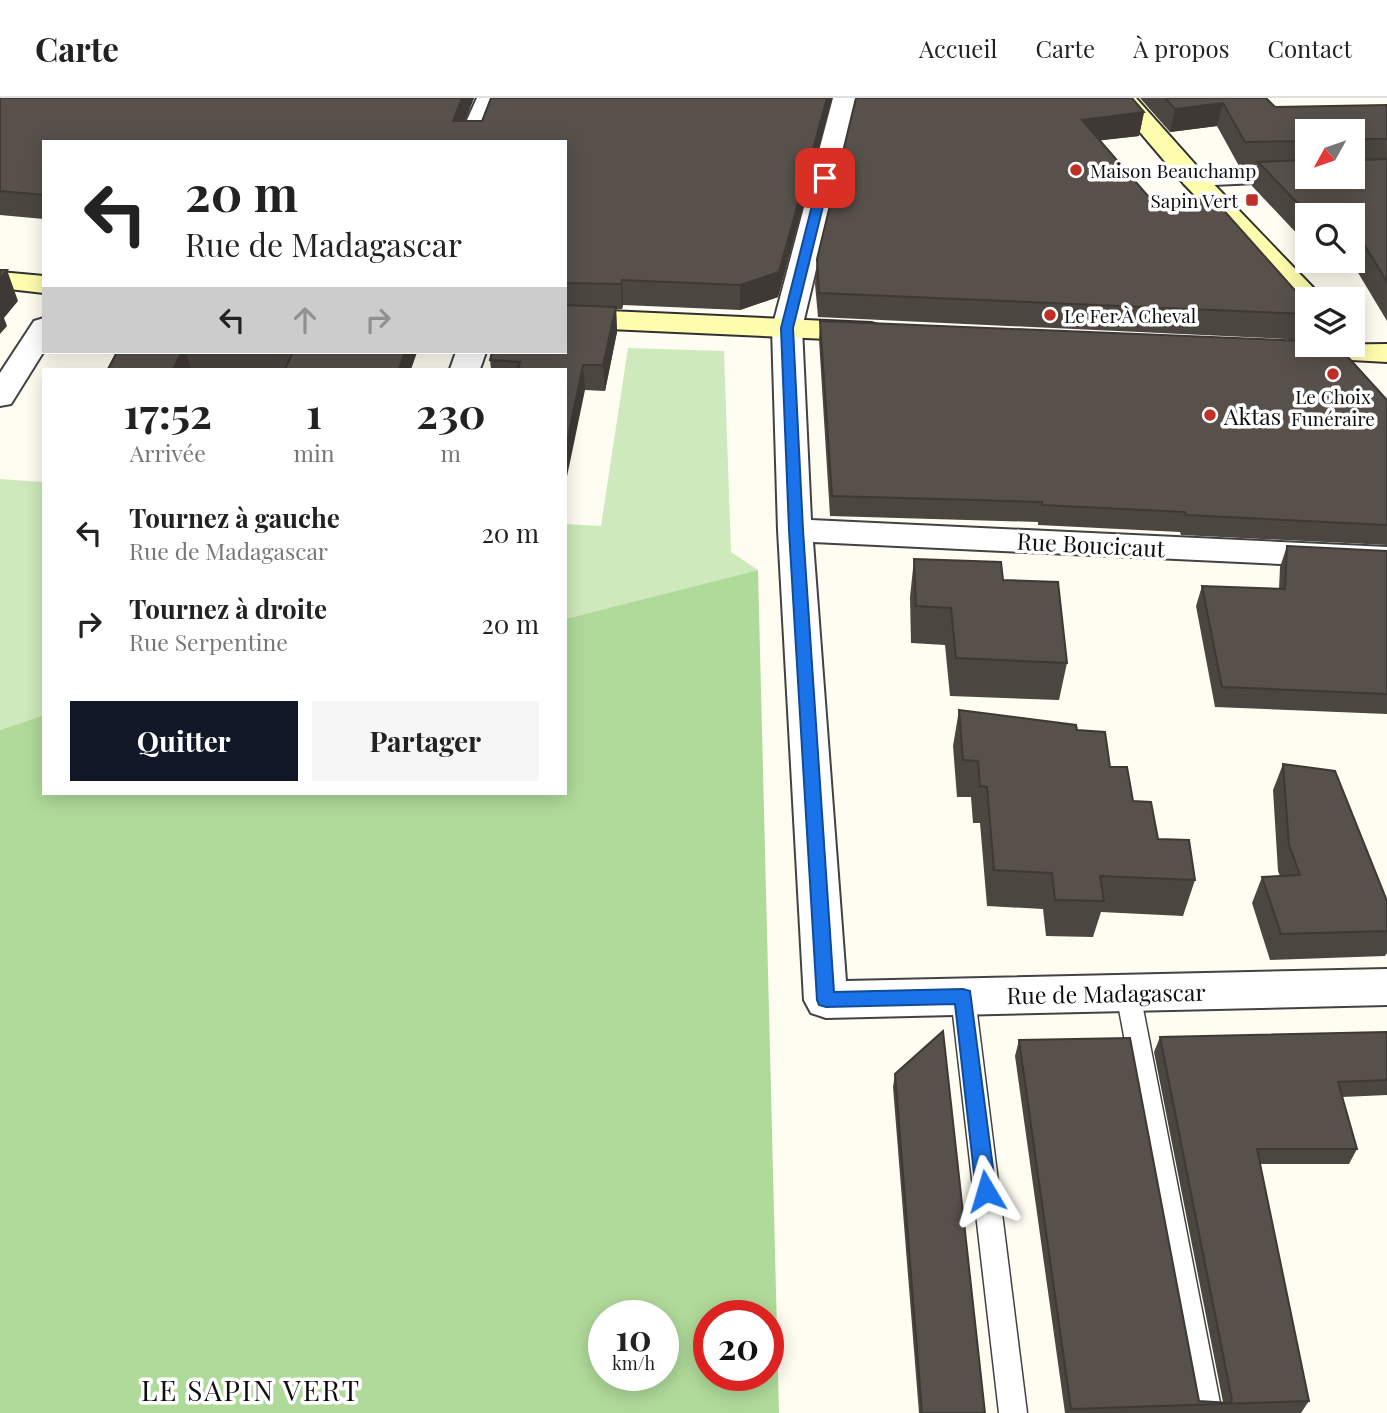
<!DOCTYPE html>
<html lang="fr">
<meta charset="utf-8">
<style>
body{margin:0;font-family:"Playfair Display",serif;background:#f6f6f6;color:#222;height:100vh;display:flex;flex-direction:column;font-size:26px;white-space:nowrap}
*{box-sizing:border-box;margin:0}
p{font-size:23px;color:#767676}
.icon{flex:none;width:38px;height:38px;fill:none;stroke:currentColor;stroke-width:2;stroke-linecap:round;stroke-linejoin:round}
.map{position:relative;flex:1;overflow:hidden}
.sheet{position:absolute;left:42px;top:270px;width:525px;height:427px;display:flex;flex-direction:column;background:#fff;border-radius:0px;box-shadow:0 4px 18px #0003}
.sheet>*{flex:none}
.top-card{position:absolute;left:42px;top:42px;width:525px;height:214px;border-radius:0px;box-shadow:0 4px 18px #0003;background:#fff;color:#222;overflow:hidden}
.needle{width:46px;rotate:230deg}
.buttons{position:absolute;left:1295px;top:21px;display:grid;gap:14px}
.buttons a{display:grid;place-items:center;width:70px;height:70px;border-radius:0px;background:#fff;box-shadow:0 4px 18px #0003;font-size:35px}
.speed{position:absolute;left:588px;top:1202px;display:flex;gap:14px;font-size:35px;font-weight:700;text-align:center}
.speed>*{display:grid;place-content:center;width:91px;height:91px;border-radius:50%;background:#fff;box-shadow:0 4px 18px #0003;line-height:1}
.speed small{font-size:18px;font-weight:400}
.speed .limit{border:10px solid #d22;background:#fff;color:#111}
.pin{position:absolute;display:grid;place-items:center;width:60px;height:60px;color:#fff;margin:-30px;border-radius:14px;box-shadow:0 4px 10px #0006}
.me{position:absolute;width:77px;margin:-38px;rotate:353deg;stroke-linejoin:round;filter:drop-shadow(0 0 5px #0008)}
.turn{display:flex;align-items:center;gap:24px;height:147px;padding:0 28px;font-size:32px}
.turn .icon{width:91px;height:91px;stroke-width:2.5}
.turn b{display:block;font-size:49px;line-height:60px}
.lanes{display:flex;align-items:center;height:66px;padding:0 28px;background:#0003;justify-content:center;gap:35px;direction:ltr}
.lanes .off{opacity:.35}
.eta{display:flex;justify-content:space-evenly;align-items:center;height:119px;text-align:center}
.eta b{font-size:42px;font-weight:700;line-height:49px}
.cta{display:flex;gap:14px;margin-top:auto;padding:14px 28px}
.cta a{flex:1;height:80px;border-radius:0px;background:#111827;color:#fff;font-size:28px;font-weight:700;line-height:80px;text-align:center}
.cta a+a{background:#f6f6f6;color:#222}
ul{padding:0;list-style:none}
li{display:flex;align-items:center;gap:21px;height:91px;padding:0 28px}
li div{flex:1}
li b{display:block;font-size:26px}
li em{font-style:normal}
header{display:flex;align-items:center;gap:42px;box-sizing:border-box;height:98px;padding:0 35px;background:#fff;border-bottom:2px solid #e0e0e0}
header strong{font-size:33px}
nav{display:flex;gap:38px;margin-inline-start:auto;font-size:24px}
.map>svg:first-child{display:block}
.green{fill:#cee9bb}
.forest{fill:#b0da9a;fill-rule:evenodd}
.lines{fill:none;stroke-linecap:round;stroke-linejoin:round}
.lane-casing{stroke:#424242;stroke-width:3}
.street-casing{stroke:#424242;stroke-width:4}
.secondary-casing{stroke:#313131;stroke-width:4}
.lane{fill:#fff;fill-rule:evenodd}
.street{fill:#fff;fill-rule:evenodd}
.secondary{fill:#fefdad;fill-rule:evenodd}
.wall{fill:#4c4640;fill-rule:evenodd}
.shaded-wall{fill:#3e3934}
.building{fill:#58514b;stroke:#3e3934;stroke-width:2}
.route{fill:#1a73e8;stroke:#114b97;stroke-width:2}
.poi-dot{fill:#be3028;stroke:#fff;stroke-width:2.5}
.labels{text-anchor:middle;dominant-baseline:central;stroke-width:7;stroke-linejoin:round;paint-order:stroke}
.far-poi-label{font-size:19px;fill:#0f0f0f;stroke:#fff;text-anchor:start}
.poi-label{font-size:23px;fill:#0f0f0f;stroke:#fff;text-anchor:start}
.street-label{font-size:23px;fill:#0f0f0f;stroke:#fff}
.near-neighbourhood-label{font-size:28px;letter-spacing:2px;fill:#0f0f0f;stroke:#fff}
</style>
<header>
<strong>Carte</strong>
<nav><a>Accueil</a><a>Carte</a><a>À propos</a><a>Contact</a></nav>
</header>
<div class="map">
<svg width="1387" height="1315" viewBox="0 0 1387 1315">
<rect width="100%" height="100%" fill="#fffdf1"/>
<g class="green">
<polygon points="628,250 724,253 731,454 758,472 565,521 565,426 601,428"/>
<polygon points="0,381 44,384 44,617 0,632"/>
</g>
<path class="forest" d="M758,472l21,843h-779v-683l44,-15v78h521v-174zM604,1218h59v60h-59zM709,1218h59v60h-59z"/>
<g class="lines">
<g class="lane-casing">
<g id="lane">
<polygon points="1128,885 1136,888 1140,895 1222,1315 1194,1315 1116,895 1120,888"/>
<polygon points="963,889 971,892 975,899 1027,1315 999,1315 951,899 955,892"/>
</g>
</g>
<g class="street-casing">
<g id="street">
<polygon points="477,0 501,0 483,44 457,44"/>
<polygon points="833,0 857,0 802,230 811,422 1387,449 1387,471 813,444 846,883 1387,871 1387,907 826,920 811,915 804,902 778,432 772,230"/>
<polygon points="1307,68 1307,79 1318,79 1316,82 1193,88 1184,86 1180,80 1184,74 1193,72"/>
<polygon points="44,220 44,253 11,306 0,308 0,275 34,223"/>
<polygon points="456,254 486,254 480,271 450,271"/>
</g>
</g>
<g class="secondary-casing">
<g id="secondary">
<polygon points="1111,0 1136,0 1202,74 1324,201 1307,201 1307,209 1300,207 1184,86"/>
<polygon points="0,174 44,178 44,195 0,190"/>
<polygon points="565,211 871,225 881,228 886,234 881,240 871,243 565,229"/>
<polygon points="1291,243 1307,244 1307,247 1387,246 1387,264 1280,258 1276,252 1280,246"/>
</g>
</g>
<use href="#lane" class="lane"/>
<use href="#street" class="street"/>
<use href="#secondary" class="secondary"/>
</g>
<g class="wall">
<polygon points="0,0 474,0 465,23 482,23 491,0 832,0 778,199 740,212 623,207 622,211 616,211 617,234 605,293 585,292 565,271 491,271 490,262 565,254 565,44 44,44 44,121 0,117"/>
<path d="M1140,0h126l9,9 112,-2v216l-36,-60h2v-46h-46v25h-4l-51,-54 5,-21 -18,1 -22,-40 -47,6zM1307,33h46v46h-46z"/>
<polygon points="1144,14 1139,38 1100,42 1154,105 1307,206 1307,242 818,219 815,186 817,161"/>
<polygon points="820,223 1387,302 1387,447 1181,437 1180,434 1038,427 1038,424 830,418 819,242"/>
<polygon points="117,254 417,254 411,271 108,271"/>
<polygon points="1287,448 1387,453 1387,616 1215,609 1196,508 1202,488 1279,491 1280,469"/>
<polygon points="914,461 1003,482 1067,565 1059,602 950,598 945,547 911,545 910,499"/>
<polygon points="959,612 1077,632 1110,669 1158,741 1195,782 1183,818 1101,814 1093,839 1046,838 1043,811 987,808 980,725 973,725 971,699 957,699 953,648"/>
<polygon points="1283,666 1387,803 1387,855 1385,858 1270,862 1252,805 1262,779 1280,778 1278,773 1273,692"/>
<polygon points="1387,934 1387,997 1342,999 1357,1051 1349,1066 1260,1066 1309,1303 1301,1315 1065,1315 1015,958 1019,942 1199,1303 1223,1304 1154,954 1160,939"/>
<polygon points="895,976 985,1315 919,1315 893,989"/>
</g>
<g class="shaded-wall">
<polygon points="462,0 474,0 456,44 453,23"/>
<polygon points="827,0 832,0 778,199 740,212 740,187"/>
<polygon points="1223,5 1217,28 1170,34 1175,11"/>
<polygon points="1144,14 1139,38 1078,45 1082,22"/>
<polygon points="1344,113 1342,117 1316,117"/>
<polygon points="1307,127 1307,142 1303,142"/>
<polygon points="7,172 18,203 4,220 7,228 0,236 0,181"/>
<polygon points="622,182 623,207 622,211 621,186"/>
<polygon points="616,209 617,234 605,293 603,267"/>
<polygon points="182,254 186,254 191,271 173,271"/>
<polygon points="405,254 417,254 411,271 399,271"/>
<polygon points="583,267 585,292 565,388 565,354"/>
</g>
<g class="building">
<polygon points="0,0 462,0 453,23 482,23 491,0 827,0 779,174 740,187 622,182 621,186 565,185 565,44 44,44 44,97 0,93"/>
<polygon points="856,0 1132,0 1144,14 1082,22 1154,105 1212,99 1307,206 1307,216 819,195 817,161"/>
<polygon points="1165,0 1266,0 1275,9 1387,7 1387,41 1360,41 1358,53 1353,53 1353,33 1307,33 1307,43 1245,44 1223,5 1175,11"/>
<polygon points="1353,59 1360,62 1387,61 1387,184 1353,128 1353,117 1346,117 1344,113 1309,117 1258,64 1307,62 1307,79 1353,79"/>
<polygon points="0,172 7,172 0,181"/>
<polygon points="565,207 616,209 603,267 583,267 565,354 565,271 518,271 520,264 490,262 492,254 565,254"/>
<polygon points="820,223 1307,243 1307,247 1337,247 1387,302 1387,427 1186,417 1185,414 1042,407 1042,404 832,398"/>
<polygon points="117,254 182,254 173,271 108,271"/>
<polygon points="293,254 405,254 399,271 285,271"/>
<polygon points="1287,448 1387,453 1387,596 1222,589 1202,488 1285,491"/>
<polygon points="914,461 1001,464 1003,482 1058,484 1067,565 956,560 951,510 916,508"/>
<polygon points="959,612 1076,627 1077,632 1105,634 1110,669 1127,669 1133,703 1151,704 1158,741 1189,742 1195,782 1100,778 1104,803 1055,802 1052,775 994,772 987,689 980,688 978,663 963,662"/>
<polygon points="1283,666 1335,673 1387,803 1387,833 1281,836 1262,779 1300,777 1289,747"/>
<polygon points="943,933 985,1315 922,1315 895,976"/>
<polygon points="1387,934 1387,982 1338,984 1357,1051 1257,1051 1309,1303 1071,1311 1019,942 1130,940 1199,1303 1230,1305 1232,1302 1160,939"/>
</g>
<polygon class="route" points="825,77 830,80 793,230 803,432 834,894 963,891 970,893 996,1093 993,1099 986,1102 979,1099 976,1093 955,906 826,909 819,907 817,902 789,432 781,230 819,80"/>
<g class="poi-dot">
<circle cx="1076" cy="72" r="7"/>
<rect x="1245" y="95" width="14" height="14" rx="3.5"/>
<circle cx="1050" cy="217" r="7"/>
<circle cx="1333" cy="276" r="7"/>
<circle cx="1210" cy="317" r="7"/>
</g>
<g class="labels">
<g class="far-poi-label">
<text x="1090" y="72">Maison Beauchamp</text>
<text x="1238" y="102" text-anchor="end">Sapin Vert</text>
<text x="1064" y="217">Le Fer À Cheval</text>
<text x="1333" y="298" text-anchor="middle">Le Choix<tspan x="1333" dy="22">Funéraire</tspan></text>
</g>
<g class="poi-label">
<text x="1224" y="317">Aktas</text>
</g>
<g class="street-label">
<text transform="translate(1091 446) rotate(3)">Rue Boucicaut</text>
<text transform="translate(1106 895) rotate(-1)">Rue de Madagascar</text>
</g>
<g class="near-neighbourhood-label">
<text x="251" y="1291">LE SAPIN VERT</text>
</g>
</g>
</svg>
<div class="buttons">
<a><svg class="needle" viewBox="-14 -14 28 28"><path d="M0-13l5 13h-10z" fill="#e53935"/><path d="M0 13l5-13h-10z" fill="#767676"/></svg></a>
<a><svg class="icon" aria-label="search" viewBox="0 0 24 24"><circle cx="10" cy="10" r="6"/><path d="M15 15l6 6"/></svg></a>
<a><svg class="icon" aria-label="layers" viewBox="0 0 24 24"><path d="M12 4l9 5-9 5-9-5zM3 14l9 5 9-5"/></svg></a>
</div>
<div class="speed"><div>10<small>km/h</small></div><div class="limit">20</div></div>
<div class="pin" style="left:825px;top:80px;background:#d93025"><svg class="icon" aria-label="arrive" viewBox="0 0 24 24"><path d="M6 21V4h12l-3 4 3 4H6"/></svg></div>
<svg class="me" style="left:986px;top:1093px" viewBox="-20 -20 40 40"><path d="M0-17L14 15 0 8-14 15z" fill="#1a73e8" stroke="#fff" stroke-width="4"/></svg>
<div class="top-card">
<div class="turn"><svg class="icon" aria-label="left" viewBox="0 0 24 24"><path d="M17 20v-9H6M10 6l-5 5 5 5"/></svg><div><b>20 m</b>Rue de Madagascar</div></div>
<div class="lanes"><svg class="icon" aria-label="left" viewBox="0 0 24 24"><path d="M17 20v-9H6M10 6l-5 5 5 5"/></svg><svg class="icon off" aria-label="ahead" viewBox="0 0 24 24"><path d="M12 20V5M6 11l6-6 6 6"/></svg><svg class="icon off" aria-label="right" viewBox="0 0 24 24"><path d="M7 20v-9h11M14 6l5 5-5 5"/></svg></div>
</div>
<section class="sheet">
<div class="eta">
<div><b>17:52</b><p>Arrivée</p></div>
<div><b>1</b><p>min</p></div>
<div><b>230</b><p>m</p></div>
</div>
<ul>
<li><svg class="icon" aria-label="left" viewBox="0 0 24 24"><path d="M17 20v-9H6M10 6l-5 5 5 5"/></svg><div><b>Tournez à gauche</b><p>Rue de Madagascar</p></div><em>20 m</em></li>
<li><svg class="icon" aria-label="right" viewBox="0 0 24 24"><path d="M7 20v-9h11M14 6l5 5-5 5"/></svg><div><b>Tournez à droite</b><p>Rue Serpentine</p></div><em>20 m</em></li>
</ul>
<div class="cta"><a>Quitter</a><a>Partager</a></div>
</section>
</div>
